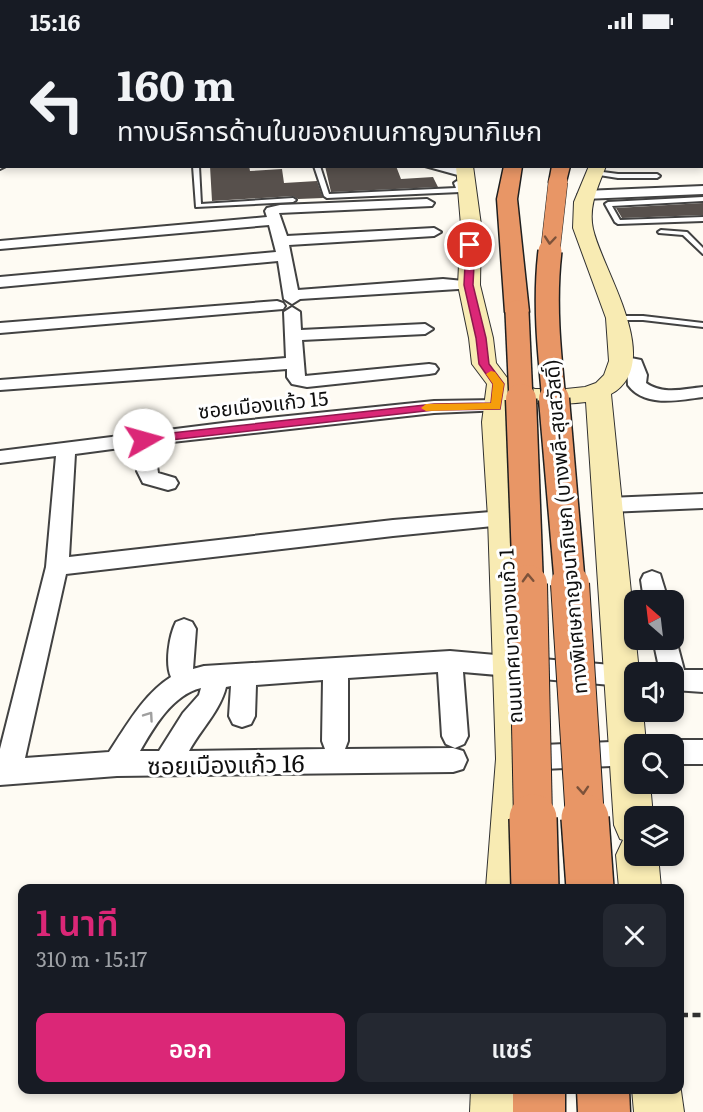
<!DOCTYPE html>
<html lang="th">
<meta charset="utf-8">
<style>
body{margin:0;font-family:Literata,"Noto Sans Thai",serif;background:#242831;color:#f1f3f6;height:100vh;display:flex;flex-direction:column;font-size:22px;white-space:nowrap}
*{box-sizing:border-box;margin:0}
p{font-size:20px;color:#9ea1a6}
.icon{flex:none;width:33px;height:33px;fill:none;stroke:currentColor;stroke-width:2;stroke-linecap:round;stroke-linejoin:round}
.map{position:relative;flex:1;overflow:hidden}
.side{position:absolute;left:18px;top:842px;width:666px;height:210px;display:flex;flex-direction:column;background:#171b24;border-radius:12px;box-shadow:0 3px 9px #0003}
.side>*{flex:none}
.banner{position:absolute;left:0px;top:0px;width:704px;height:126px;box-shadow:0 3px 9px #0003;background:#171b24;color:#f1f3f6;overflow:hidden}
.needle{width:39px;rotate:332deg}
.tools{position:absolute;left:624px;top:548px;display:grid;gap:12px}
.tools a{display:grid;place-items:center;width:60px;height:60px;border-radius:12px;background:#171b24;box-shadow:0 3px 9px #0003;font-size:30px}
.pin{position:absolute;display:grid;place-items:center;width:51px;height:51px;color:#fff;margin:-26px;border:3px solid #fff;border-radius:50%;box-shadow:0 2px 6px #0007}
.me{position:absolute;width:66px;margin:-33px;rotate:83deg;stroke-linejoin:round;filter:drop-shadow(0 0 4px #0008)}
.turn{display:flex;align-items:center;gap:21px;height:126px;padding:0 18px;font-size:27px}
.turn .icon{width:78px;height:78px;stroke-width:2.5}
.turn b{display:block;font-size:42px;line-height:51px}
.round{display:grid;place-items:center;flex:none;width:63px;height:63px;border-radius:12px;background:#242831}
.head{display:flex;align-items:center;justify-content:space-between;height:102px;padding:0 18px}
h1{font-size:36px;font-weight:600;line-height:45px;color:#db2777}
.action{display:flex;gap:12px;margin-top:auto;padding:12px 18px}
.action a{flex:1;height:69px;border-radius:12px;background:#db2777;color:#fff;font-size:24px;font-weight:600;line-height:69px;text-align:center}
.action a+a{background:#242831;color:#f1f3f6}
.status{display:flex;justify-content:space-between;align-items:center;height:42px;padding:0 30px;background:#171b24;direction:ltr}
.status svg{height:16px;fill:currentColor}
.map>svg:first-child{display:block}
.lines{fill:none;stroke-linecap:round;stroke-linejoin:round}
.canal{fill:#bbe2f1;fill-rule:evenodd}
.building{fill:#57504c}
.lane-casing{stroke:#424242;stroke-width:4}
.street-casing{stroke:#424242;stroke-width:4}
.secondary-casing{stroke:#313131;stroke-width:2}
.highway-casing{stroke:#202020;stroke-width:3}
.path{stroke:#313131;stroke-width:4.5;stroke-dasharray:8 4.5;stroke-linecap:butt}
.lane{fill:#fff;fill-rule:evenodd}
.street{fill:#fff;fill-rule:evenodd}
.secondary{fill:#f8ebb3;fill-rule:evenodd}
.highway{fill:#e89666;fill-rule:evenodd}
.highway-bridge-far4-casing{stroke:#202020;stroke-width:20;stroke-linecap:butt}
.highway-bridge-far3-casing{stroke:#202020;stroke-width:26;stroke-linecap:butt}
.highway-bridge-far2-casing{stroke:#202020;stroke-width:33;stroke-linecap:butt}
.highway-bridge-far1-casing{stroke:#202020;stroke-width:40;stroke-linecap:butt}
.highway-bridge-casing{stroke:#202020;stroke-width:50;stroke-linecap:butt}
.highway-bridge-far4{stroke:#e89666;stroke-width:19}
.highway-bridge-far3{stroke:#e89666;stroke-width:23}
.highway-bridge-far2{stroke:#e89666;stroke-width:30}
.highway-bridge-far1{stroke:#e89666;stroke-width:38}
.highway-bridge{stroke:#e89666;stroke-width:47}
.oneway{stroke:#7c523a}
.oneway2{stroke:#9f9f9f}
.route{fill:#db2777;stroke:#8e194d;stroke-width:1.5}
.slow{fill:#f59e0b}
.labels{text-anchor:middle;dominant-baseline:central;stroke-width:6;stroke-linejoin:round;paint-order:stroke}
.street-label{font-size:20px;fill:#0f0f0f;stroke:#fff}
.near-street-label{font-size:24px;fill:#0f0f0f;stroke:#fff}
</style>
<div class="status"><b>15:16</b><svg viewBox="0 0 49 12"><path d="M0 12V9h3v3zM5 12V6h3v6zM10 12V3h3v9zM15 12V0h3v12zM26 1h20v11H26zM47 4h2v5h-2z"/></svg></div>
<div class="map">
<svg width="703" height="1070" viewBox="0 0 703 1070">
<rect width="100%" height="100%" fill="#fefbf3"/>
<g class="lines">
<rect class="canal" x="702" y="2" width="1" height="5"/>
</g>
<g class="building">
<polygon points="210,124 249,124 250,129 282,127 284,141 317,139 323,156 298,157 293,154 212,159"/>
<polygon points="325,124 396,124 401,137 433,135 438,145 331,150"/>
<polygon points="703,161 703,173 622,176 616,166"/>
</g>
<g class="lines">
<g class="lane-casing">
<g id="lane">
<polygon points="38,0 41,1 33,2 33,1"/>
<rect x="51" y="0" width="4" height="2"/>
<rect x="425" y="0" width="4" height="2"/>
<rect x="0" y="4" width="2" height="3"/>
<polygon points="0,123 6,124 0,127"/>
<polygon points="193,124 199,124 201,162 293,156 296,158 293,160 196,165"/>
<polygon points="314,124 320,124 329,152 456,146 454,141 457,139 460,141 463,148 460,150 327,156 324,154"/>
<polygon points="595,129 618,132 657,132 660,134 657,136 618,136 593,132 592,131"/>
<polygon points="703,155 703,159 612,164 620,178 703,175 703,179 618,182 615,180 605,162 608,160"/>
<polygon points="661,188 687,190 703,206 703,212 683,193 659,191 658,190"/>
<polygon points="614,274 643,274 703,281 703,285 643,278 614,278"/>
</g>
</g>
<g class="street-casing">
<g id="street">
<rect x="702" y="108" width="1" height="8"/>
<rect x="0" y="115" width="2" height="8"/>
<polygon points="425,124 451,124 469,128 471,131 465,135"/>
<polygon points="703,144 703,152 584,157 578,153 584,149"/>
<polygon points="427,157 434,161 432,164 279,171 287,194 434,186 441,190 434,194 289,203 298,248 443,237 474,240 477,243 474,246 300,257 292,262 284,257 278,219 0,245 0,235 276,210 269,183 0,207 0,199 267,175 265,169 267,166 280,163"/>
<polygon points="277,259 283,261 285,264 283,267 0,291 0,281"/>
<polygon points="292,265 300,270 301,288 425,282 433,287 425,292 302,298 305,334 429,322 435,323 438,327 435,331 429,332 307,345 292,342 287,335 287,327 0,348 0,338 286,316 284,270"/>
<path d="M621,314l20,4 6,15 -1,8c17,12 38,6 57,4v10c-24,3 -58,11 -75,-12l-1,-18 -12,-2 -3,-4 3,-4z"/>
<path d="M496,358l6,2 3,4 -3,4 -68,3 -280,31 4,29 17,5 3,5 -3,5 -7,2 -25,-7 -6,-12 -2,-25 -60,8 -6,103 324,-37 110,-9 7,2 4,5 -4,5 -7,2 -110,11 -327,38 -41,184 84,-6c18,-27 34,-57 62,-75 -6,-13 -2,-41 5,-55l8,-3 8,3 4,7 -3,40 11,-3 246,-15 184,16 10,5h-10v15l-171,-15 5,64 -4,8 -9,4 -9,-4 -4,-8 -4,-64 -90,6v63l-3,8 108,-1 10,3 4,9 -4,9 -10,3 -336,4 -117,9v-36l46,-182 10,-111 -56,7v-12l231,-29 203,-21zM323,638l-1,61 3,8 -136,2c12,-22 31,-40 37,-64l5,-1 -2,30 4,8 9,3 9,-3 4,-8 1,-31zM201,646l-2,7 -16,18 -24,38h-19c14,-24 32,-56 61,-63z"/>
<polygon points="703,452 703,466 608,470 601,468 598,463 601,458 608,456"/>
<polygon points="652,529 660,532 668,558 644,558 641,538 644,532"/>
<polygon points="674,590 684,628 703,628 703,650 674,648 674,630 660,630 653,597 674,597"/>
<polygon points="674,698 703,698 703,722 674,722 674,702 664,702"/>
<polygon points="634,699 642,702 634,702 634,723 520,728 510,725 506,716 510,707 520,704"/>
</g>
</g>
<g class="secondary-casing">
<g id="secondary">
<polygon points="439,0 451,0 452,2 439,2"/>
<polygon points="676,0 688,0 689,2 676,2"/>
<path d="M456,124h17l8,59 -1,60 13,53 3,25 12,16 27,10h31l19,-2 11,-4 8,-8 5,-14 -3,-43 -33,-90 1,-26 15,-36h17c-8,21 -18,40 -13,63 9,41 73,134 18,165l28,278h-5v39h9l3,33h-12v39h16l3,33h-19v39h24l3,33h-42l-3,-33 7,-15 -3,-1 -6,-14 -28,-423c-26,3 -51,4 -76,-5l-2,25 10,96 16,241 -6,129h-42l10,-129 -8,-241 -6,-96 5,-38 -15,-20 -3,-26 -11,-53 3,-60z"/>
<polygon points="680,1042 684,1070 634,1070 632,1047 680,1047"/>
<polygon points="471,1047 521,1047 520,1070 470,1070"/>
</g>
</g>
<g class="highway-casing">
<g id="highway">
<rect x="450" y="0" width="14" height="2"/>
<rect x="489" y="0" width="14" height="2"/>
<rect x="525" y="0" width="14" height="2"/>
<rect x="551" y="0" width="14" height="2"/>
<polygon points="589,0 603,0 603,2 590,2"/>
<polygon points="504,124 522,124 517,157 529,270 525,275 517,277 509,275 505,270 497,157"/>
<polygon points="552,124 570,124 565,144 551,144 549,140"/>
<rect x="513" y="1047" width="52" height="23"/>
<polygon points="577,1047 629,1047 630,1070 578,1070"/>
</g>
</g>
<polyline class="path" points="680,973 703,973"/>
<use href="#lane" class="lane"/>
<use href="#street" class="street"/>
<use href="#secondary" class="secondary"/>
<use href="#highway" class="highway"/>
<g class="highway-bridge-far4-casing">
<polyline id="highway-bridge-far4" points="550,211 558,140"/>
</g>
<g class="highway-bridge-far3-casing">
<g id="highway-bridge-far3">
<path d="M550,209c-6,50 -1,100 4,149"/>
<polyline points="517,270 521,358"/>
</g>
</g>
<g class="highway-bridge-far2-casing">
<g id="highway-bridge-far2">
<polyline points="521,357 528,544"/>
<polyline points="554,357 570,544"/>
</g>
</g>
<g class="highway-bridge-far1-casing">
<g id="highway-bridge-far1">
<polyline points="528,542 533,777"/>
<polyline points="570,542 585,777"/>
</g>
</g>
<g class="highway-bridge-casing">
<g id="highway-bridge">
<polyline points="533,776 535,846"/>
<polyline points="585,776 590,846"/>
</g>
</g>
<use href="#highway-bridge-far4" class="highway-bridge-far4"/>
<use href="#highway-bridge-far3" class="highway-bridge-far3"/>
<use href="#highway-bridge-far2" class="highway-bridge-far2"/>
<use href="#highway-bridge-far1" class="highway-bridge-far1"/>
<use href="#highway-bridge" class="highway-bridge"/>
</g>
<defs><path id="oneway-chevron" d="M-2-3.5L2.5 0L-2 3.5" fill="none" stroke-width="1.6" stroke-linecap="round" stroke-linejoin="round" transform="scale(1.5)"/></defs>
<g class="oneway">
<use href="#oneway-chevron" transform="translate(550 198) rotate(95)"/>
<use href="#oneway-chevron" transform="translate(528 536) rotate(-92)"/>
<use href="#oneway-chevron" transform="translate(583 748) rotate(86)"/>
</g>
<use class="oneway2" href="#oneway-chevron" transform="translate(149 674) rotate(-55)"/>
<polygon class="route" points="470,200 475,203 473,243 486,296 489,322 504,342 500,367 434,368 144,401 138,398 144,394 434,362 491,361 493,342 479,322 476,296 464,243 466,203"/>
<polygon class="slow" points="491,329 495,330 504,342 500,367 426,369 421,366 426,362 491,361 493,342 486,332"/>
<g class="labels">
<g class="street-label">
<text transform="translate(263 361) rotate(-6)">ซอยเมืองแก้ว 15</text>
<text transform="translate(564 485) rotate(-95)">ทางพิเศษกาญจนาภิเษก (บางพลี-สุขสวัสดิ์)</text>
<text transform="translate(509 594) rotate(-93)">ถนนเทศบาลบางแก้ว 1</text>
</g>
<g class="near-street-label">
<text transform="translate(226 721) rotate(-1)">ซอยเมืองแก้ว 16</text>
</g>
</g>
</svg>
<div class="tools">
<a><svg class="needle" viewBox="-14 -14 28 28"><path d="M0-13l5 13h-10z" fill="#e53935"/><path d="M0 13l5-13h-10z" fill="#9ea1a6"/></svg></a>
<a><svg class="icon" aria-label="sound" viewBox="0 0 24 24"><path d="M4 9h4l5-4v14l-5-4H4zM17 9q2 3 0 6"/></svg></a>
<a><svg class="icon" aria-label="search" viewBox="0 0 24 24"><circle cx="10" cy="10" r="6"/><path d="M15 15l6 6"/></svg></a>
<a><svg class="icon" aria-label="layers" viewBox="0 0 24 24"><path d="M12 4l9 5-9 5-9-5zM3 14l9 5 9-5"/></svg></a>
</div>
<div class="pin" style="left:470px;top:203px;background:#d93025"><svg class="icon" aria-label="arrive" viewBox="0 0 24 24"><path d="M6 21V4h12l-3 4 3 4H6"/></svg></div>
<svg class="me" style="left:144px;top:398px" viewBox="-20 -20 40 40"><circle r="19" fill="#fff"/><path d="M0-13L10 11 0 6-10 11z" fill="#db2777"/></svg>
<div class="banner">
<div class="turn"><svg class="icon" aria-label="left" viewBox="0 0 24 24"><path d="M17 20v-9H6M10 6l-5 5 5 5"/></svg><div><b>160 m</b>ทางบริการด้านในของถนนกาญจนาภิเษก</div></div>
</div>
<section class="side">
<div class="head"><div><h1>1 นาที</h1><p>310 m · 15:17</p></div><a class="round"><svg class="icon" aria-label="close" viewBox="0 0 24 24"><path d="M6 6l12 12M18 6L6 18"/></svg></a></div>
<div class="action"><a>ออก</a><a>แชร์</a></div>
</section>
</div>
